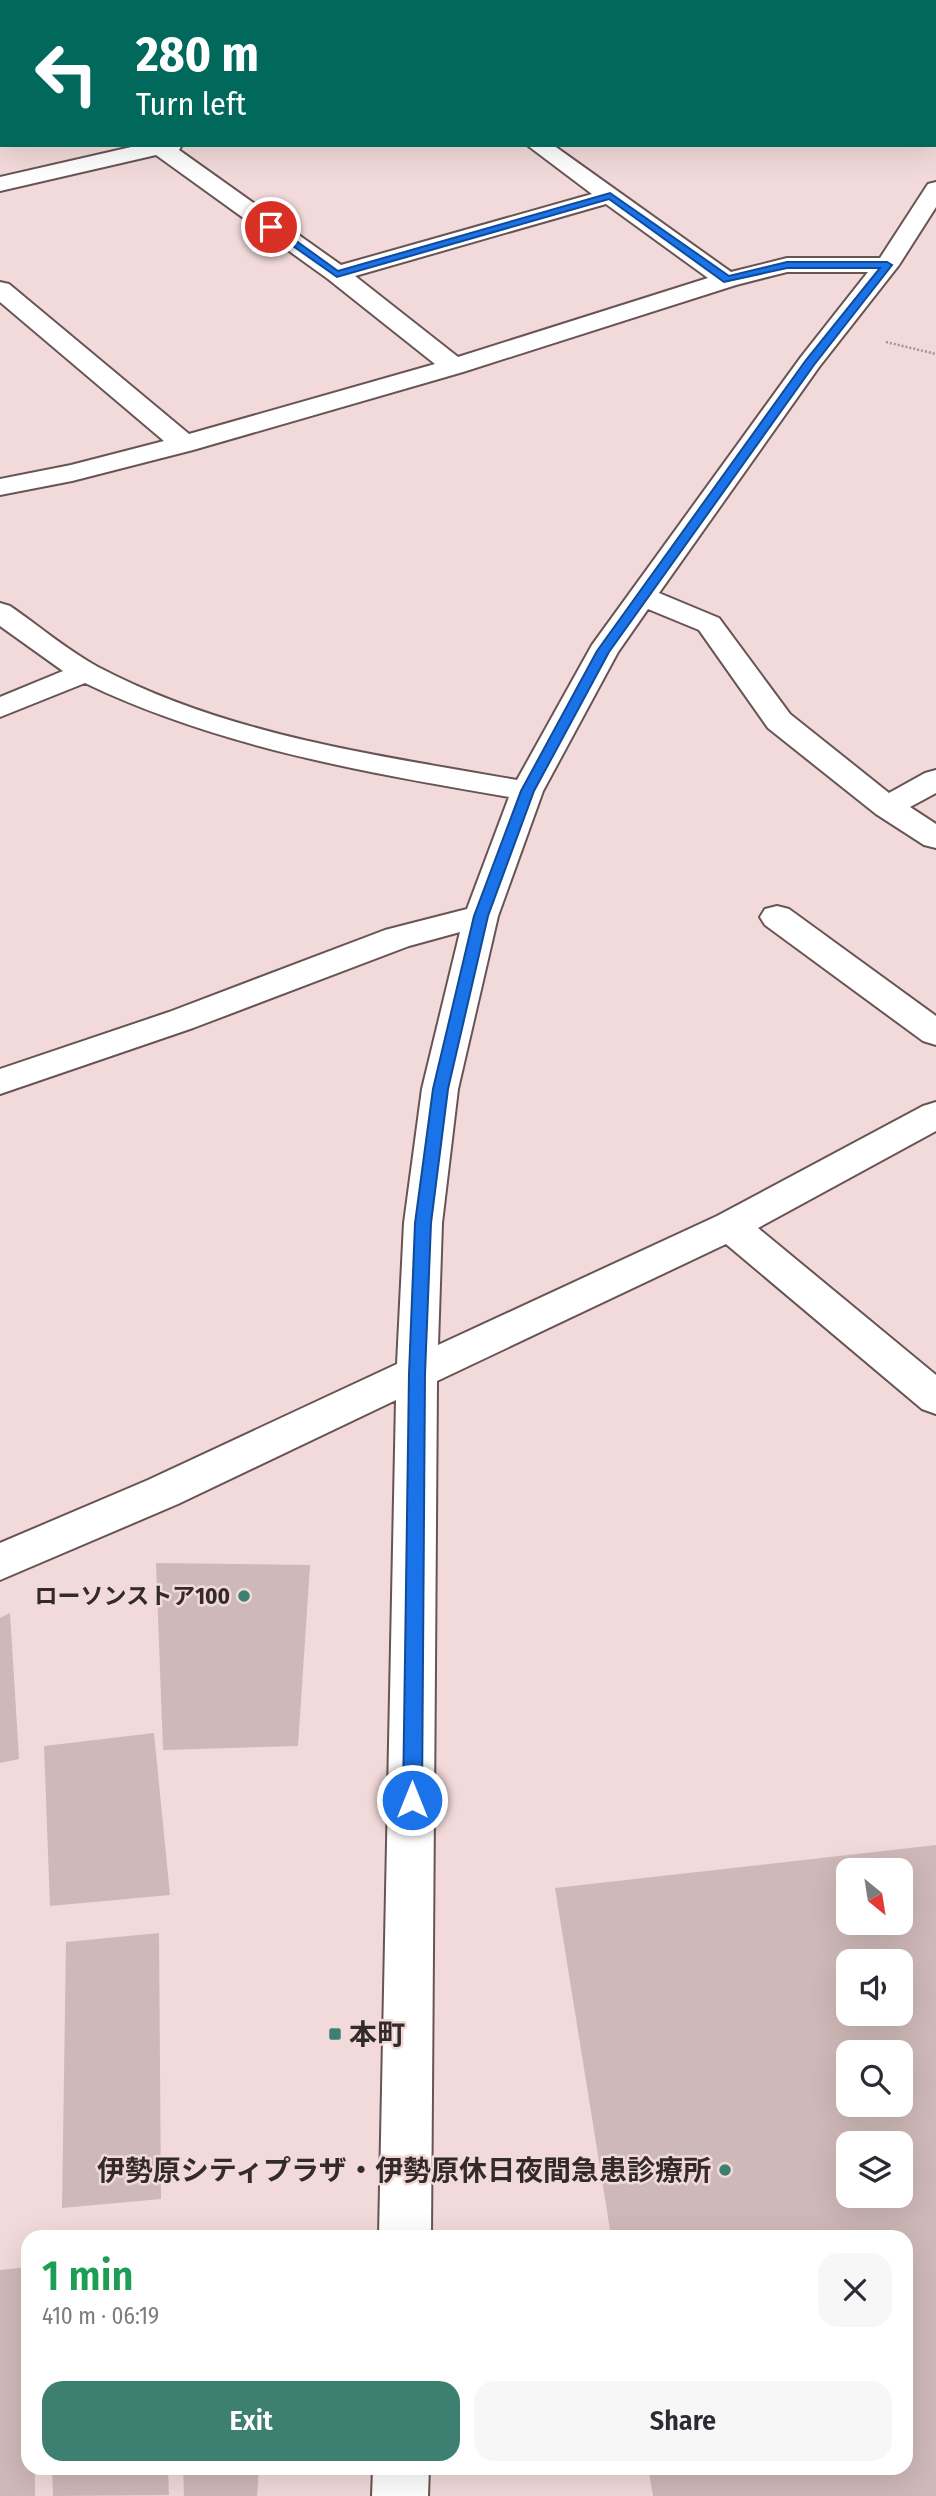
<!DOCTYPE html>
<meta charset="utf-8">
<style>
body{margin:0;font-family:"Fira Sans Condensed","Noto Sans JP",sans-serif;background:#f7f7f7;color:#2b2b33;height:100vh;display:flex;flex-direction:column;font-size:26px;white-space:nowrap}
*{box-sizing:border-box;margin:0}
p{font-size:23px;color:#7c7c81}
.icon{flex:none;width:38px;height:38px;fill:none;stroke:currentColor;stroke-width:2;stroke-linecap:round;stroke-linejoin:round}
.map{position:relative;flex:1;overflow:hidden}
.panel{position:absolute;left:21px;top:2230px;width:892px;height:245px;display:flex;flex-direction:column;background:#fff;border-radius:21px;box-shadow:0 7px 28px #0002}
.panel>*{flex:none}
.guide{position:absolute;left:0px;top:0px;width:936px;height:147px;box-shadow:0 7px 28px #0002;background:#00695c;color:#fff;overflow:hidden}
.needle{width:46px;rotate:150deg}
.fabs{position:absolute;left:836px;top:1858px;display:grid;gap:14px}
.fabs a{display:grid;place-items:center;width:77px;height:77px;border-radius:14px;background:#fff;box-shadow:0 7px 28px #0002;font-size:35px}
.pin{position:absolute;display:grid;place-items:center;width:60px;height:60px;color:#fff;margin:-30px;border:4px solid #fff;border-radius:50%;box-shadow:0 2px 7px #0007}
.me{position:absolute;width:77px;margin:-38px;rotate:0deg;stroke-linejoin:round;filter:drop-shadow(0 0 5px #0008)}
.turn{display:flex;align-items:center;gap:24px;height:147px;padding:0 21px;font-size:32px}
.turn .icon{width:91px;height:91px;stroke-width:2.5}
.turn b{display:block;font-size:49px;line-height:60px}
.round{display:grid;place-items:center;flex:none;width:74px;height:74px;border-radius:21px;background:#f7f7f7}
.overview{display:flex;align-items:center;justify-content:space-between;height:119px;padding:0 21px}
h1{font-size:42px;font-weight:600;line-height:52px;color:#1e9e55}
.action{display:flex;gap:14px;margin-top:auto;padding:14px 21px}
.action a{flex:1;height:80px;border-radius:21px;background:#3d8071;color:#fff;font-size:28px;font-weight:600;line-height:80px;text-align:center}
.action a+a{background:#f7f7f7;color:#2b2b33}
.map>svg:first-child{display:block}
.building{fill:#cfb8b8;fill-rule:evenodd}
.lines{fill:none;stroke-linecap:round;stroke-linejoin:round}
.minor-casing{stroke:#685455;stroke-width:4}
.path{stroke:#a59393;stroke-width:2.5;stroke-dasharray:2 2;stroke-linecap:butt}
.minor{fill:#fff;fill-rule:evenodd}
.route{fill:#1a73e8;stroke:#114b97;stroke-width:2}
.poi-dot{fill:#3d8071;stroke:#f2dada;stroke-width:2.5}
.labels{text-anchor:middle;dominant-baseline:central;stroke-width:5;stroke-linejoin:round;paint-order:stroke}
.poi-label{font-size:23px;font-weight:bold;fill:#332a2a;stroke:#f2dada;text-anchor:end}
.near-poi-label{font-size:28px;font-weight:bold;fill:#332a2a;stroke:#f2dada;text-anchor:start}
</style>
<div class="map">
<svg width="936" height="2496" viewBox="0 0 936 2496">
<rect width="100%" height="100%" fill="#f2dada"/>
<g class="building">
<polygon points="156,1563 310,1565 298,1746 163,1750"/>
<polygon points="10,1613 19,1759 0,1763 0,1618"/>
<polygon points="154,1733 170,1895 50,1906 44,1746"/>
<path d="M936,1845v651h-283l-5,-28h258v-232h-295l-56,-348zM849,1871h52v52h-52zM849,1962h52v52h-52zM849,2053h52v52h-52zM849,2144h52v52h-52z"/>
<polygon points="159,1933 161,2199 62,2208 66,1942"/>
<polygon points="28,2267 28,2468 35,2468 35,2496 0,2496 0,2270"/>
<polygon points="52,2468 168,2468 169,2495 53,2496"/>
<polygon points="183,2468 259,2468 257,2496 184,2496"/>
</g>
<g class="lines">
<g class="minor-casing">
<g id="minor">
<polygon points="147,0 173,0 146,2"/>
<polygon points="327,0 347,0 348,2 328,2"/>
<polygon points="656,0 679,0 655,2"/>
<polygon points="892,0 917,0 918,2 893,2"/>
<rect x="934" y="4" width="2" height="12"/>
<rect x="0" y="21" width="2" height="13"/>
<path d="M140,145h42l-3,5 162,115 251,-71 -65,-49h26l178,127 56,-14h93l48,-74 8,-2v25l-37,58 -80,102 -160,226 60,25 71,96 99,79 36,-20 11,-3v23l-26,14 26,17v24l-12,-3 -48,-31 -108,-86 -69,-98 -51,-21 -30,43 -75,139 -45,125 -40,173 -16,134 -4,122 279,-129 206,-110 13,-4v29l-178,97 178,147v39l-14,-5 -196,-165 -289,137 -6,855h-52l17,-836 -218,104 -178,76v-37l148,-63 249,-116 7,-141 18,-134 38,-157 -51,14 -216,82 -193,66v-25l169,-57 216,-82 82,-21 42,-112c-146,-25 -290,-50 -424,-114l-85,34v-20l63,-26 -63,-45v-23l10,3c29,20 57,44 88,61 129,68 277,88 419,113l75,-135 209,-288 67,-85h-81l-51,13 -273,87 -270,78 -121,31 -72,14v-16l71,-14 93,-24 -164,-139v-20l9,2 180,150 246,-70 -107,-85 -172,-124 -156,36v-14zM606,204l102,74 -250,79 -103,-81z"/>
<polygon points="777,906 789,909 936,1016 936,1045 923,1041 765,925 760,917 765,909"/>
<polygon points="373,2468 429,2468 428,2496 372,2496"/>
</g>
</g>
<polyline class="path" points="886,342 936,354"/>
<use href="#minor" class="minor"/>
</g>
<polygon class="route" points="610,193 729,276 787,262 887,262 892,265 814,365 609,652 534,791 488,916 448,1089 431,1223 425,1374 422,1800 419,1806 412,1809 405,1806 403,1800 409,1374 415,1223 433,1089 474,916 521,791 597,651 806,360 880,268 787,268 724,282 609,199 337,277 266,227 274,225 338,271"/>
<g class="poi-dot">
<circle cx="244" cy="1596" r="7"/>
<rect x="328" y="2027" width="14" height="14" rx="3.5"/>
<circle cx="725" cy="2170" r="7"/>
</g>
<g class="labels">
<g class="poi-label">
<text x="230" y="1596">ローソンストア100</text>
</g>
<g class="near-poi-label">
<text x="349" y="2034">本町</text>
<text x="711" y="2170" text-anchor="end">伊勢原シティプラザ・伊勢原休日夜間急患診療所</text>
</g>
</g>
</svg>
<div class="fabs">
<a><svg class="needle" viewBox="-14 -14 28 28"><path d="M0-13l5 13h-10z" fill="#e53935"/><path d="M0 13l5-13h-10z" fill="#7c7c81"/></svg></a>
<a><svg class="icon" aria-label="sound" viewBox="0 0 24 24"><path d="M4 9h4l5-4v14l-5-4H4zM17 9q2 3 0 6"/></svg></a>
<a><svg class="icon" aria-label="search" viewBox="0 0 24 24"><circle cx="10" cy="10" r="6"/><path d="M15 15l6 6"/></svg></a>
<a><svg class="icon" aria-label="layers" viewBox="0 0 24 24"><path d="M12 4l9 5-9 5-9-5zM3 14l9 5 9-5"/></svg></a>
</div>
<div class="pin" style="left:271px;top:227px;background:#d93025"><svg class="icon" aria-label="arrive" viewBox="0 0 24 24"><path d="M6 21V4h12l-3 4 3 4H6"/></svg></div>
<svg class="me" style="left:412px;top:1800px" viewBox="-20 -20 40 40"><circle r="17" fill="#1a73e8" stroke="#fff" stroke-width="3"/><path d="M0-11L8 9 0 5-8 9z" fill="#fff"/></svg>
<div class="guide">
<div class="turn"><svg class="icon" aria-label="left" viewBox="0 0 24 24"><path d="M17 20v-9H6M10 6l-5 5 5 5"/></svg><div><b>280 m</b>Turn left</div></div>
</div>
<section class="panel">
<div class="overview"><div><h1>1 min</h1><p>410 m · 06:19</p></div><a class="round"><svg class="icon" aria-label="close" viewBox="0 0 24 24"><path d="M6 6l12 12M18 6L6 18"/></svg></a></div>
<div class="action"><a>Exit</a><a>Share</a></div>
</section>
</div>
